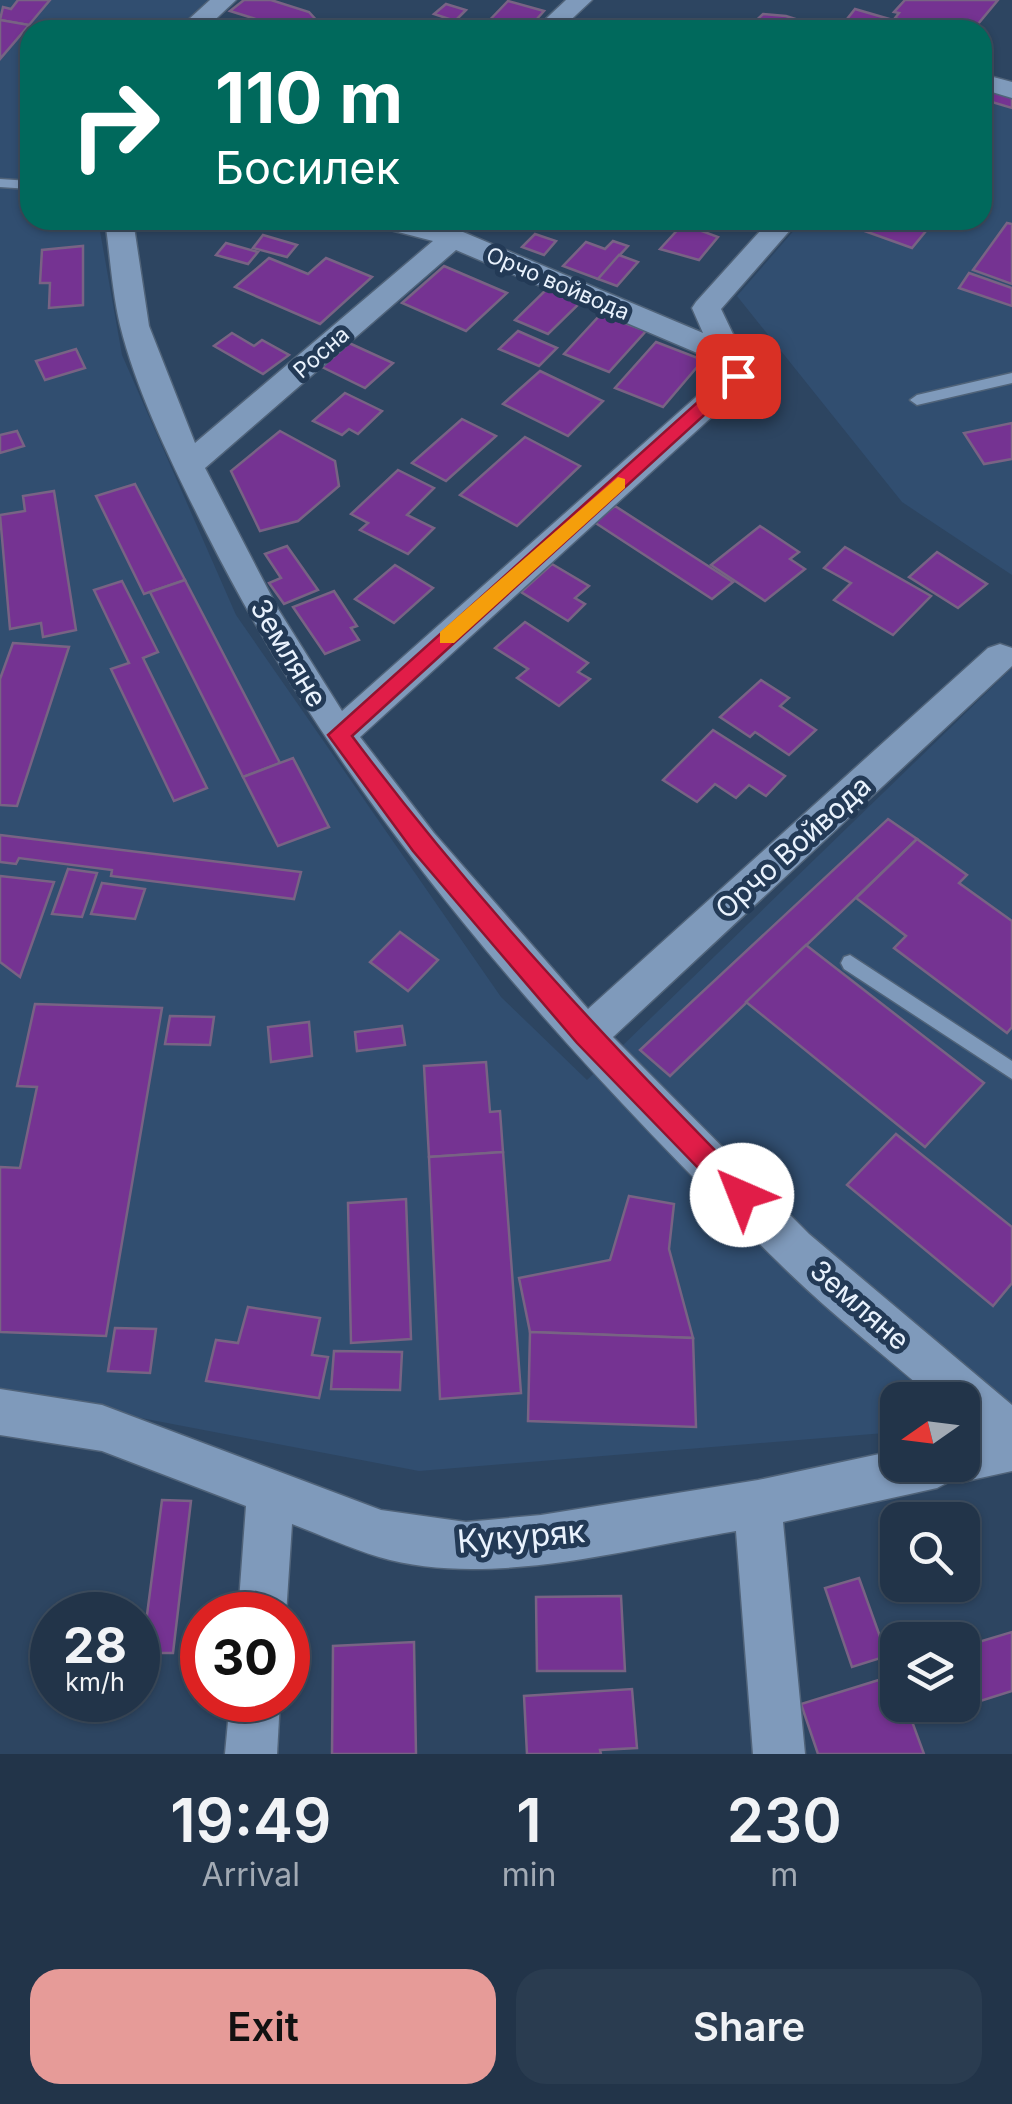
<!DOCTYPE html>
<meta charset="utf-8">
<style>
body{margin:0;font-family:Inter,sans-serif;background:#2a3c50;color:#f1f3f6;height:100vh;display:flex;flex-direction:column;font-size:38px;white-space:nowrap}
*{box-sizing:border-box;margin:0}
p{font-size:32px;color:#a2aab4}
.icon{flex:none;width:55px;height:55px;fill:none;stroke:currentColor;stroke-width:2;stroke-linecap:round;stroke-linejoin:round}
.map{position:relative;height:1754px;overflow:hidden}
.sheet{display:flex;flex-direction:column;background:#223449;flex:1}
.sheet>*{flex:none}
.top-card{position:absolute;left:20px;top:20px;width:972px;height:210px;border-radius:30px;box-shadow:0 2px 8px #0004,0 0 0 2px #3f4f61;background:#00695c;color:#fff;overflow:hidden}
.needle{width:65px;rotate:256deg}
.buttons{position:absolute;left:880px;top:1382px;display:grid;gap:20px}
.buttons a{display:grid;place-items:center;width:100px;height:100px;border-radius:20px;background:#223449;box-shadow:0 2px 8px #0004,0 0 0 2px #3f4f61;font-size:50px}
.speed{position:absolute;left:30px;top:1592px;display:flex;gap:20px;font-size:50px;font-weight:700;text-align:center}
.speed>*{display:grid;place-content:center;width:130px;height:130px;border-radius:50%;background:#223449;box-shadow:0 2px 8px #0004,0 0 0 2px #3f4f61;line-height:1}
.speed small{font-size:25px;font-weight:400}
.speed .limit{border:15px solid #d22;background:#fff;color:#111}
.pin{position:absolute;display:grid;place-items:center;width:85px;height:85px;color:#fff;margin:-42px;border-radius:20px;box-shadow:0 5px 15px #0006}
.me{position:absolute;width:110px;margin:-55px;rotate:316deg;stroke-linejoin:round;filter:drop-shadow(0 0 8px #0008)}
.turn{display:flex;align-items:center;gap:35px;height:210px;padding:0 30px;font-size:45px}
.turn .icon{width:130px;height:130px;stroke-width:2.5}
.turn b{display:block;font-size:70px;line-height:85px}
.eta{display:flex;justify-content:space-evenly;align-items:center;height:170px;text-align:center}
.eta b{font-size:60px;font-weight:600;line-height:70px}
.primary-button{display:flex;gap:20px;margin-top:auto;padding:20px 30px}
.primary-button a{flex:1;height:115px;border-radius:30px;background:#e69b98;color:#111;font-size:40px;font-weight:600;line-height:115px;text-align:center}
.primary-button a+a{background:#2a3c50;color:#f1f3f6}
.map>svg:first-child{display:block}
.built{fill:#314e70}
.building{fill:#753392;stroke:#786384;stroke-width:2.5}
.lines{fill:none;stroke-linecap:round;stroke-linejoin:round}
.service-casing{stroke:#506379;stroke-width:3}
.minor-casing{stroke:#506379;stroke-width:3}
.service{fill:#7f9abb;fill-rule:evenodd}
.minor{fill:#7f9abb;fill-rule:evenodd}
.route{fill:#e11d48;stroke:#92132f;stroke-width:2.5}
.slow{fill:#f59e0b}
.labels{text-anchor:middle;dominant-baseline:central;stroke-width:10;stroke-linejoin:round;paint-order:stroke}
.far-street-label{font-size:22px;fill:#e9f2fd;stroke:#233a56}
.street-label{font-size:28px;fill:#e9f2fd;stroke:#233a56}
.near-street-label{font-size:32px;fill:#e9f2fd;stroke:#233a56}
</style>
<div class="map">
<svg width="1012" height="1754" viewBox="0 0 1012 1754">
<rect width="100%" height="100%" fill="#2d4561"/>
<g class="built">
<polygon points="0,0 208,0 175,30 30,30 30,220 98,220 122,355 236,615 501,997 587,1080 1012,668 1012,1422 963,1426 962,1400 898,1400 897,1432 419,1471 0,1391"/>
<polygon points="983,87 1012,95 1012,575 902,502 737,296 803,220 982,220"/>
</g>
<g class="building">
<polygon points="18,0 50,0 29,25 0,20 3,7 11,9"/>
<polygon points="244,0 271,0 309,12 318,22 310,29 291,30 230,11"/>
<polygon points="905,0 998,0 973,30 932,30 895,18 899,13 894,12"/>
<polygon points="508,1 544,11 527,30 482,28"/>
<polygon points="446,4 466,10 455,21 434,14"/>
<polygon points="855,9 903,23 897,30 864,30 843,24"/>
<polygon points="763,14 786,16 830,30 749,27"/>
<polygon points="0,20 29,25 0,59"/>
<polygon points="982,87 1012,96 1012,108 982,99"/>
<polygon points="834,220 935,220 912,248"/>
<polygon points="1007,223 1012,224 1012,284 973,270"/>
<polygon points="683,224 718,237 699,260 660,249"/>
<polygon points="535,234 556,241 544,255 522,247"/>
<polygon points="263,235 297,245 287,257 253,248"/>
<polygon points="613,241 628,246 598,279 563,266 586,242 605,249"/>
<polygon points="226,243 258,252 248,264 216,255"/>
<polygon points="83,246 83,305 49,308 50,283 40,283 42,250"/>
<polygon points="619,255 638,262 617,286 598,279"/>
<polygon points="269,258 308,274 326,258 372,277 320,324 235,287"/>
<polygon points="444,266 507,293 466,331 402,303"/>
<polygon points="969,273 1012,288 1012,306 959,288"/>
<polygon points="552,284 585,298 548,334 515,320"/>
<polygon points="601,314 646,331 609,372 564,354"/>
<polygon points="518,331 557,348 539,366 499,349"/>
<polygon points="232,333 254,346 262,340 289,355 263,374 214,346"/>
<polygon points="656,342 703,360 663,407 615,388"/>
<polygon points="349,343 393,363 365,388 322,367"/>
<polygon points="76,349 85,368 45,380 36,361"/>
<polygon points="540,371 603,401 568,436 503,404"/>
<polygon points="345,393 382,411 358,434 349,429 342,435 313,421"/>
<polygon points="462,419 496,436 446,481 412,463"/>
<polygon points="1012,423 1012,459 984,464 964,433"/>
<polygon points="17,431 24,446 0,453 0,435"/>
<polygon points="280,431 335,461 339,486 298,521 260,531 231,471"/>
<polygon points="525,437 580,466 517,526 460,495"/>
<polygon points="398,470 434,488 407,515 434,528 408,554 360,530 368,523 351,514"/>
<polygon points="135,484 185,580 144,594 96,496"/>
<polygon points="54,491 76,630 43,637 41,623 10,629 0,515 25,511 23,496"/>
<polygon points="615,506 733,582 712,599 594,522"/>
<polygon points="760,526 799,552 790,559 805,569 765,601 711,565"/>
<polygon points="287,546 318,590 284,604 269,583 281,578 265,554"/>
<polygon points="845,547 931,596 893,635 834,600 851,583 824,568"/>
<polygon points="937,552 987,584 958,608 909,577"/>
<polygon points="552,564 589,586 575,598 585,604 568,621 521,592"/>
<polygon points="395,565 433,588 394,623 355,599"/>
<polygon points="185,580 280,763 243,777 150,592"/>
<polygon points="122,581 158,652 143,658 207,788 174,801 111,669 129,663 94,590"/>
<polygon points="334,591 357,626 351,628 359,640 325,654 293,607"/>
<polygon points="525,622 588,663 578,672 590,679 559,706 517,678 528,669 495,648"/>
<polygon points="13,643 69,647 17,806 0,805 0,679"/>
<polygon points="761,680 789,698 780,706 816,730 789,755 755,732 750,737 720,717"/>
<polygon points="713,730 785,776 766,796 749,785 736,798 715,784 697,802 663,780"/>
<polygon points="293,758 329,827 278,846 243,777"/>
<polygon points="888,819 917,839 670,1076 640,1050"/>
<polygon points="0,835 301,872 294,899 111,876 112,870 19,858 16,864 0,862"/>
<polygon points="917,839 967,875 959,883 1012,921 1012,1027 1007,1033 894,948 906,936 856,898"/>
<polygon points="68,869 97,873 82,917 52,914"/>
<polygon points="0,876 54,882 20,977 0,962"/>
<polygon points="102,883 145,889 135,919 91,914"/>
<polygon points="400,932 438,960 408,991 370,962"/>
<polygon points="806,945 984,1083 925,1147 746,1002"/>
<polygon points="35,1004 162,1008 106,1336 0,1332 0,1167 20,1168 37,1087 17,1086"/>
<polygon points="170,1016 214,1017 210,1045 165,1044"/>
<polygon points="309,1022 312,1056 271,1062 268,1027"/>
<polygon points="402,1026 405,1045 357,1051 355,1032"/>
<polygon points="486,1062 490,1112 500,1111 503,1152 429,1157 424,1066"/>
<polygon points="896,1134 1012,1227 1012,1283 993,1306 847,1185"/>
<polygon points="503,1152 521,1393 440,1399 429,1157"/>
<polygon points="629,1196 674,1204 669,1249 693,1338 530,1332 519,1278 610,1260"/>
<polygon points="406,1199 411,1339 351,1343 348,1203"/>
<polygon points="248,1307 320,1318 312,1355 328,1357 319,1398 206,1381 216,1340 238,1343"/>
<polygon points="115,1328 156,1329 150,1373 108,1371"/>
<polygon points="530,1332 693,1338 696,1427 528,1421"/>
<polygon points="334,1351 402,1352 400,1390 331,1389"/>
<polygon points="162,1500 191,1501 173,1653 142,1653"/>
<polygon points="859,1578 887,1656 852,1667 825,1588"/>
<polygon points="621,1596 625,1671 537,1671 536,1597"/>
<polygon points="1012,1632 1012,1691 974,1703 962,1675 962,1647"/>
<polygon points="414,1642 416,1754 332,1754 333,1646"/>
<polygon points="895,1675 898,1705 906,1705 924,1754 818,1754 801,1704"/>
<polygon points="632,1689 637,1748 600,1750 601,1754 527,1754 524,1696"/>
</g>
<g class="lines">
<g class="service-casing">
<g id="service">
<polygon points="0,179 30,181 30,189 0,187"/>
<polygon points="1012,373 1012,383 917,405 910,400 917,395"/>
<polygon points="850,955 1012,1061 1012,1079 844,969 841,963 844,957"/>
</g>
</g>
<g class="minor-casing">
<g id="minor">
<polygon points="210,0 236,0 204,30 177,30"/>
<polygon points="566,0 592,0 560,30 534,30"/>
<polygon points="982,74 1012,82 1012,98 982,89"/>
<path d="M105,220h28l16,106 46,117 238,-202 -58,-15 -4,-6h46l46,12 240,101 -11,-25 4,-6 74,-82h29l-78,89 32,67 -4,7 -389,354 74,96 154,176 400,-361 12,-4 12,4v18l-399,371 196,197 203,171v66l-50,11 -8,-3 -17,9 -154,34 22,232h-52l-17,-223c-109,18 -249,58 -357,26 -30,-9 -58,-22 -87,-33l-6,91h-48l8,-109 -144,-55 -102,-16v-46l102,16 279,105 85,12 75,-7 217,-35 140,-30v15h64v-29l13,-3 -13,-10v-23h-26c-53,-46 -109,-89 -159,-139 -220,-216 -431,-450 -570,-727 -32,-64 -70,-140 -87,-209 -8,-34 -10,-71 -15,-105zM456,250l260,111 6,13 -380,337 -64,-102 -73,-141z"/>
<polygon points="230,1700 280,1700 277,1754 225,1754"/>
</g>
</g>
<use href="#service" class="service"/>
<use href="#minor" class="minor"/>
</g>
<path class="route" d="M731,372l16,4 -395,360c121,162 257,307 399,451l4,8 -4,9 -9,3 -9,-3 -156,-161 -164,-192 -85,-116z"/>
<polygon class="slow" points="618,477 625,479 625,488 454,643 440,643 440,632"/>
<g class="labels">
<g class="far-street-label">
<text transform="translate(558 283) rotate(23)">Орчо войвода</text>
<text transform="translate(321 352) rotate(-41)">Росна</text>
</g>
<g class="street-label">
<text transform="translate(289 653) rotate(59)">Земляне</text>
<text transform="translate(793 847) rotate(-42)">Орчо Войвода</text>
<text transform="translate(860 1305) rotate(41)">Земляне</text>
</g>
<g class="near-street-label">
<text transform="translate(521 1536) rotate(-5)">Кукуряк</text>
</g>
</g>
</svg>
<div class="buttons">
<a><svg class="needle" viewBox="-14 -14 28 28"><path d="M0-13l5 13h-10z" fill="#e53935"/><path d="M0 13l5-13h-10z" fill="#a2aab4"/></svg></a>
<a><svg class="icon" aria-label="search" viewBox="0 0 24 24"><circle cx="10" cy="10" r="6"/><path d="M15 15l6 6"/></svg></a>
<a><svg class="icon" aria-label="layers" viewBox="0 0 24 24"><path d="M12 4l9 5-9 5-9-5zM3 14l9 5 9-5"/></svg></a>
</div>
<div class="speed"><div>28<small>km/h</small></div><div class="limit">30</div></div>
<div class="pin" style="left:738px;top:376px;background:#d93025"><svg class="icon" aria-label="arrive" viewBox="0 0 24 24"><path d="M6 21V4h12l-3 4 3 4H6"/></svg></div>
<svg class="me" style="left:742px;top:1195px" viewBox="-20 -20 40 40"><circle r="19" fill="#fff"/><path d="M0-13L10 11 0 6-10 11z" fill="#e11d48"/></svg>
<div class="top-card">
<div class="turn"><svg class="icon" aria-label="right" viewBox="0 0 24 24"><path d="M7 20v-9h11M14 6l5 5-5 5"/></svg><div><b>110 m</b>Босилек</div></div>
</div>
</div>
<section class="sheet">
<div class="eta">
<div><b>19:49</b><p>Arrival</p></div>
<div><b>1</b><p>min</p></div>
<div><b>230</b><p>m</p></div>
</div>
<div class="primary-button"><a>Exit</a><a>Share</a></div>
</section>
